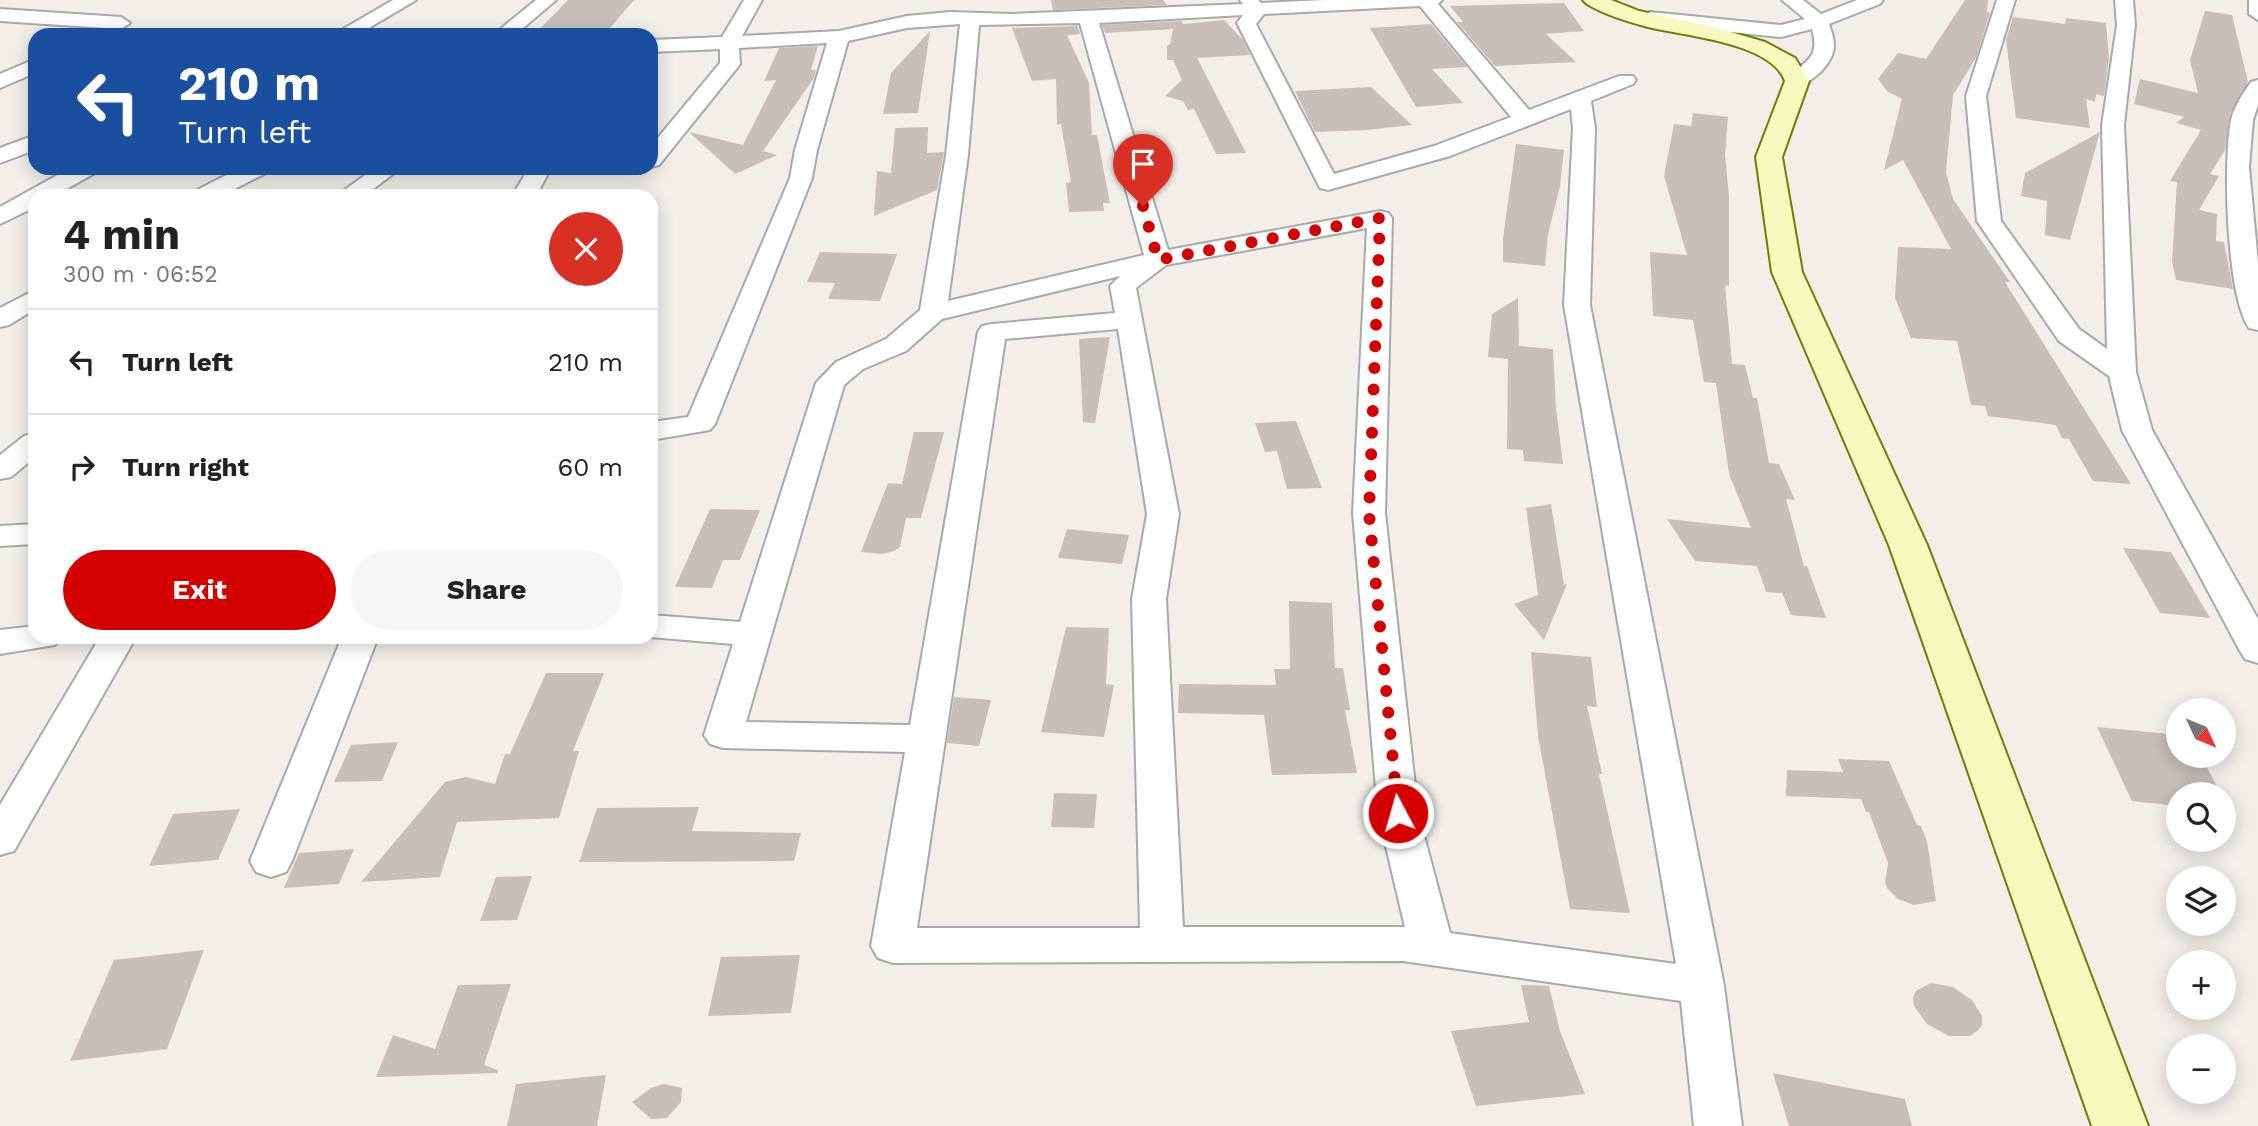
<!DOCTYPE html>
<meta charset="utf-8">
<style>
body{margin:0;font-family:"Work Sans",sans-serif;background:#f6f6f6;color:#222;height:100vh;display:flex;flex-direction:column;font-size:26px;white-space:nowrap}
*{box-sizing:border-box;margin:0}
p{font-size:23px;color:#767676}
.icon{flex:none;width:38px;height:38px;fill:none;stroke:currentColor;stroke-width:2;stroke-linecap:round;stroke-linejoin:round}
.map{position:relative;flex:1;overflow:hidden}
.side{position:absolute;left:28px;top:189px;width:630px;height:455px;display:flex;flex-direction:column;background:#fff;border-radius:21px;box-shadow:0 4px 18px #0003}
.side>*{flex:none}
.guide{position:absolute;left:28px;top:28px;width:630px;height:147px;border-radius:21px;box-shadow:0 4px 18px #0003;background:#1a4fa0;color:#fff;overflow:hidden}
.needle{width:46px;rotate:134deg}
.controls{position:absolute;left:2166px;top:698px;display:grid;gap:14px}
.controls a{display:grid;place-items:center;width:70px;height:70px;border-radius:50%;background:#fff;box-shadow:0 4px 18px #0003;font-size:35px}
.pin{position:absolute;display:grid;place-items:center;width:60px;height:60px;color:#fff;margin:-72px -30px;border-radius:50% 50% 50% 0;rotate:-45deg;box-shadow:0 0 7px #0007}
.pin .icon{rotate:45deg}
.me{position:absolute;width:77px;margin:-38px;rotate:354deg;stroke-linejoin:round;filter:drop-shadow(0 0 5px #0008)}
.turn{display:flex;align-items:center;gap:24px;height:147px;padding:0 35px;font-size:32px}
.turn .icon{width:91px;height:91px;stroke-width:2.5}
.turn b{display:block;font-size:49px;line-height:60px}
.round{display:grid;place-items:center;flex:none;width:74px;height:74px;border-radius:37px;background:#f6f6f6}
.head{display:flex;align-items:center;justify-content:space-between;height:119px;padding:0 35px}
h1{font-size:42px;font-weight:700;line-height:52px}
.button{display:flex;gap:14px;margin-top:auto;padding:14px 35px}
.button a{flex:1;height:80px;border-radius:42px;background:#d40000;color:#fff;font-size:28px;font-weight:700;line-height:80px;text-align:center}
.button a+a{background:#f6f6f6;color:#222}
ul{padding:0;list-style:none}
li{display:flex;align-items:center;gap:21px;height:105px;padding:0 35px;border-top:2px solid #e0e0e0}
li div{flex:1}
li b{display:block;font-size:26px}
li em{font-style:normal}
.map>svg:first-child{display:block}
.building{fill:#c7bfb8}
.lines{fill:none;stroke-linecap:round;stroke-linejoin:round}
.street-casing{stroke:#a9a9a9;stroke-width:4}
.secondary-casing{stroke:#707d05;stroke-width:4}
.street{fill:#fff;fill-rule:evenodd}
.secondary{fill:#f7fabf;fill-rule:evenodd}
.route{stroke:#d40000;stroke-width:12;stroke-dasharray:0 21.6}
</style>
<div class="map">
<svg width="2258" height="1126" viewBox="0 0 2258 1126">
<rect width="100%" height="100%" fill="#f2efe9"/>
<g class="building">
<polygon points="568,0 634,0 604,35 534,35"/>
<polygon points="1051,0 1163,0 1167,5 1053,10"/>
<polygon points="1965,0 1988,0 1987,12 1990,13 1976,58 1953,95 1946,172 1953,199 2010,282 2005,282 2131,484 2093,481 2069,439 2062,438 2056,425 1988,416 1985,406 1971,405 1957,341 1911,338 1895,298 1898,247 1951,249 1903,160 1884,170 1902,99 1887,91 1878,79 1898,53 1926,59"/>
<polygon points="1564,3 1584,31 1546,34 1576,62 1495,66 1457,22 1463,22 1450,6"/>
<polygon points="2205,11 2232,15 2248,82 2230,114 2225,150 2210,174 2219,176 2199,210 2217,214 2216,241 2224,242 2233,289 2176,280 2172,261 2177,182 2170,181 2201,130 2176,123 2184,117 2134,104 2140,79 2198,93 2190,60"/>
<polygon points="2013,17 2065,24 2066,18 2106,23 2109,58 2104,96 2096,94 2095,102 2086,99 2090,128 2016,118 2006,40"/>
<polygon points="1224,20 1243,40 1250,55 1197,58 1246,153 1216,154 1194,109 1188,110 1183,101 1165,96 1182,80 1173,60 1167,60 1167,46 1170,44 1173,29 1105,33 1102,25 1181,21 1183,24"/>
<polygon points="1431,24 1467,67 1432,69 1463,103 1416,107 1370,28"/>
<polygon points="1078,26 1080,34 1067,35 1089,83 1092,135 1097,135 1110,203 1103,203 1104,211 1069,212 1066,183 1071,182 1061,124 1057,125 1056,79 1032,81 1012,28"/>
<polygon points="930,31 918,113 883,114 891,73"/>
<polygon points="818,46 811,70 816,70 814,78 763,151 777,155 735,174 689,132 743,145 776,80 764,81 779,48"/>
<polygon points="1371,87 1412,125 1367,130 1315,132 1295,91"/>
<polygon points="1693,113 1728,117 1725,155 1729,196 1729,286 1725,285 1732,364 1745,365 1753,398 1757,398 1769,463 1779,464 1795,500 1786,499 1804,566 1807,566 1826,618 1791,615 1782,593 1766,592 1757,566 1695,561 1667,519 1751,528 1729,474 1716,383 1704,382 1693,320 1653,316 1650,252 1687,255 1664,176 1674,124 1691,126"/>
<polygon points="928,127 927,153 944,152 937,190 874,216 877,171 891,173 895,128"/>
<polygon points="2100,132 2070,240 2045,235 2047,201 2021,196 2025,173"/>
<polygon points="1516,144 1564,150 1560,186 1548,234 1545,266 1503,262 1503,239"/>
<polygon points="820,252 897,254 880,301 828,299 835,283 807,282"/>
<polygon points="1518,298 1519,346 1553,349 1556,408 1563,464 1524,461 1523,450 1507,449 1508,359 1488,357 1492,314"/>
<polygon points="1110,337 1095,423 1083,422 1079,339"/>
<polygon points="1296,421 1322,488 1287,489 1277,451 1265,452 1255,423"/>
<polygon points="914,432 944,432 921,518 906,518 900,547 894,551 882,554 861,552 888,483 902,484"/>
<polygon points="1551,504 1564,585 1567,584 1544,640 1514,604 1538,595 1526,508"/>
<polygon points="710,509 760,510 740,560 723,560 712,588 675,587"/>
<polygon points="1067,529 1129,535 1122,564 1058,558"/>
<polygon points="2123,548 2171,552 2210,618 2160,613"/>
<polygon points="1289,601 1332,603 1335,668 1343,668 1350,710 1345,710 1357,773 1272,775 1264,715 1178,713 1179,684 1276,685 1274,669 1290,669"/>
<polygon points="1066,627 1109,628 1106,684 1114,685 1104,737 1041,732"/>
<polygon points="1531,652 1591,657 1597,707 1587,706 1602,774 1599,774 1630,913 1570,909 1538,736"/>
<polygon points="546,673 604,673 573,751 579,751 559,818 457,822 440,877 361,882 445,782 466,777 495,784 505,754 510,754"/>
<polygon points="954,697 991,700 979,746 947,743"/>
<polygon points="2097,727 2179,735 2179,756 2201,756 2221,794 2179,794 2179,806 2132,801"/>
<polygon points="398,742 382,781 334,782 351,745"/>
<polygon points="1838,759 1889,761 1917,825 1921,826 1927,841 1936,901 1914,905 1898,899 1887,888 1885,882 1888,863 1869,812 1866,812 1861,799 1786,796 1787,770 1843,772"/>
<polygon points="1054,793 1097,794 1094,828 1051,827"/>
<polygon points="699,807 692,831 801,833 794,861 579,862 597,808"/>
<polygon points="240,809 218,860 149,866 173,814"/>
<polygon points="354,849 339,884 284,888 299,853"/>
<polygon points="532,876 517,920 480,921 496,877"/>
<polygon points="204,950 167,1049 70,1061 114,960"/>
<polygon points="800,955 791,1013 708,1016 721,957"/>
<polygon points="1931,983 1953,987 1972,1000 1982,1016 1982,1025 1977,1031 1970,1036 1949,1036 1927,1024 1914,1006 1913,998 1916,991"/>
<polygon points="511,984 484,1065 498,1070 498,1073 376,1077 393,1035 435,1049 458,985"/>
<polygon points="1521,985 1549,986 1560,1031 1585,1094 1476,1106 1451,1031 1529,1022"/>
<polygon points="1773,1073 1905,1099 1912,1126 1789,1126"/>
<polygon points="606,1075 597,1126 507,1126 516,1084"/>
<polygon points="663,1084 682,1088 681,1102 667,1118 651,1119 632,1102 651,1088"/>
</g>
<g class="lines">
<g class="street-casing">
<g id="street">
<polygon points="393,0 416,0 357,35 333,35"/>
<polygon points="536,0 556,0 515,35 493,35"/>
<path d="M744,0h18l-20,36 97,-5 68,-15 43,-4 62,2 231,-10 -3,-4h18l3,3 64,-3h117l-4,4 91,106 90,-34h14l3,4 -3,4 -42,17 4,27 -5,177 134,681 18,140h-48l-13,-125 -278,-40 -510,2 -15,-5 -7,-12 34,-194 -182,-4 -13,-4 -6,-9 29,-91 -83,-7 1,-22 89,7 76,-239 20,-21 50,-23 34,-29 26,-155 14,-131 -53,4 -59,13 -31,109 -5,28 -97,246 -5,6 -59,10v-18l37,-5 102,-239 5,-28 32,-107 -88,5 1,16 -3,4 -78,97 -8,2v-21l69,-83v-14l-69,3v-12l71,-3zM1420,6l91,111 -77,29 -100,28 -78,-150 8,-10zM1243,15l-6,8 83,165 8,2 122,-34 121,-47 2,19 -9,177 112,659 -226,-31 -32,-120 -33,-300 7,-295 -4,-5 -8,-2 -212,39 -69,-227zM1080,23l64,232 -196,46 20,-146 11,-130zM1367,228l-14,285 25,300 27,114h-222l-17,-328 13,-85 -43,-226 30,-23zM1120,276l-10,10 5,27 -123,11 -10,2 -4,6 -68,393 -164,-3 98,-337 19,-16 43,-18 36,-32zM1118,329l29,185 -15,85 8,329h-223l88,-589z"/>
<path d="M1782,0h21l18,14 36,-14h26l-3,4 -51,20c3,9 7,19 4,28 -4,16 -27,37 -43,33l-3,-4c16,-22 34,-20 25,-52l-31,8 -131,-13 -9,-6 9,-6 131,13 24,-6z"/>
<polygon points="1997,0 2015,0 1986,96 2001,221 2079,329 2107,349 2102,125 2117,25 2115,0 2133,0 2135,25 2124,125 2136,372 2152,430 2258,619 2258,663 2245,659 2240,651 2122,430 2109,376 2059,341 1977,221 1966,96"/>
<polygon points="2249,0 2258,0 2258,20 2249,14"/>
<polygon points="0,9 121,17 130,23 121,29 0,21"/>
<polygon points="35,59 35,73 0,88 0,74"/>
<path d="M2258,80v25l-5,15 -4,47 9,96v67l-9,-2c-23,-34 -26,-167 -18,-208 3,-13 12,-27 20,-38z"/>
<polygon points="35,135 35,150 0,163 0,148"/>
<polygon points="70,168 98,168 95,173 54,196 35,196 35,207 0,224 0,207"/>
<polygon points="240,168 269,168 266,173 221,196 191,196 195,191"/>
<polygon points="375,168 401,168 364,196 336,196"/>
<polygon points="529,168 551,168 536,196 512,196"/>
<polygon points="35,290 35,309 9,325 0,327 0,308"/>
<polygon points="35,433 35,457 11,477 0,479 0,455 24,436"/>
<polygon points="35,524 35,544 0,546 0,526"/>
<polygon points="35,626 35,637 61,637 55,645 0,654 0,630"/>
<polygon points="100,637 136,637 14,851 0,855 0,805"/>
<polygon points="342,637 378,637 292,861 286,872 271,877 256,872 250,861"/>
</g>
</g>
<g class="secondary-casing">
<path id="secondary" d="M1583,0h28l28,11 78,17 48,14 30,16 14,23 -27,76 20,115 125,273 221,581h-56l-203,-581 -117,-273 -16,-115 29,-76c-14,-39 -101,-45 -137,-54 -22,-6 -42,-12 -61,-23z"/>
</g>
<use href="#street" class="street"/>
<use href="#secondary" class="secondary"/>
</g>
<g class="lines">
<polyline class="route" points="1143,206 1158,260 1380,218 1369,513 1398,813"/>
</g>
</svg>
<div class="controls">
<a><svg class="needle" viewBox="-14 -14 28 28"><path d="M0-13l5 13h-10z" fill="#e53935"/><path d="M0 13l5-13h-10z" fill="#767676"/></svg></a>
<a><svg class="icon" aria-label="search" viewBox="0 0 24 24"><circle cx="10" cy="10" r="6"/><path d="M15 15l6 6"/></svg></a>
<a><svg class="icon" aria-label="layers" viewBox="0 0 24 24"><path d="M12 4l9 5-9 5-9-5zM3 14l9 5 9-5"/></svg></a>
<a>+</a>
<a>−</a>
</div>
<div class="pin" style="left:1143px;top:206px;background:#d93025"><svg class="icon" aria-label="arrive" viewBox="0 0 24 24"><path d="M6 21V4h12l-3 4 3 4H6"/></svg></div>
<svg class="me" style="left:1398px;top:813px" viewBox="-20 -20 40 40"><circle r="17" fill="#d40000" stroke="#fff" stroke-width="3"/><path d="M0-11L8 9 0 5-8 9z" fill="#fff"/></svg>
<div class="guide">
<div class="turn"><svg class="icon" aria-label="left" viewBox="0 0 24 24"><path d="M17 20v-9H6M10 6l-5 5 5 5"/></svg><div><b>210 m</b>Turn left</div></div>
</div>
<section class="side">
<div class="head"><div><h1>4 min</h1><p>300 m · 06:52</p></div><a class="round" style="background:#d93025;color:#fff"><svg class="icon" aria-label="close" viewBox="0 0 24 24"><path d="M6 6l12 12M18 6L6 18"/></svg></a></div>
<ul>
<li><svg class="icon" aria-label="left" viewBox="0 0 24 24"><path d="M17 20v-9H6M10 6l-5 5 5 5"/></svg><div><b>Turn left</b></div><em>210 m</em></li>
<li><svg class="icon" aria-label="right" viewBox="0 0 24 24"><path d="M7 20v-9h11M14 6l5 5-5 5"/></svg><div><b>Turn right</b></div><em>60 m</em></li>
</ul>
<div class="button"><a>Exit</a><a>Share</a></div>
</section>
</div>
